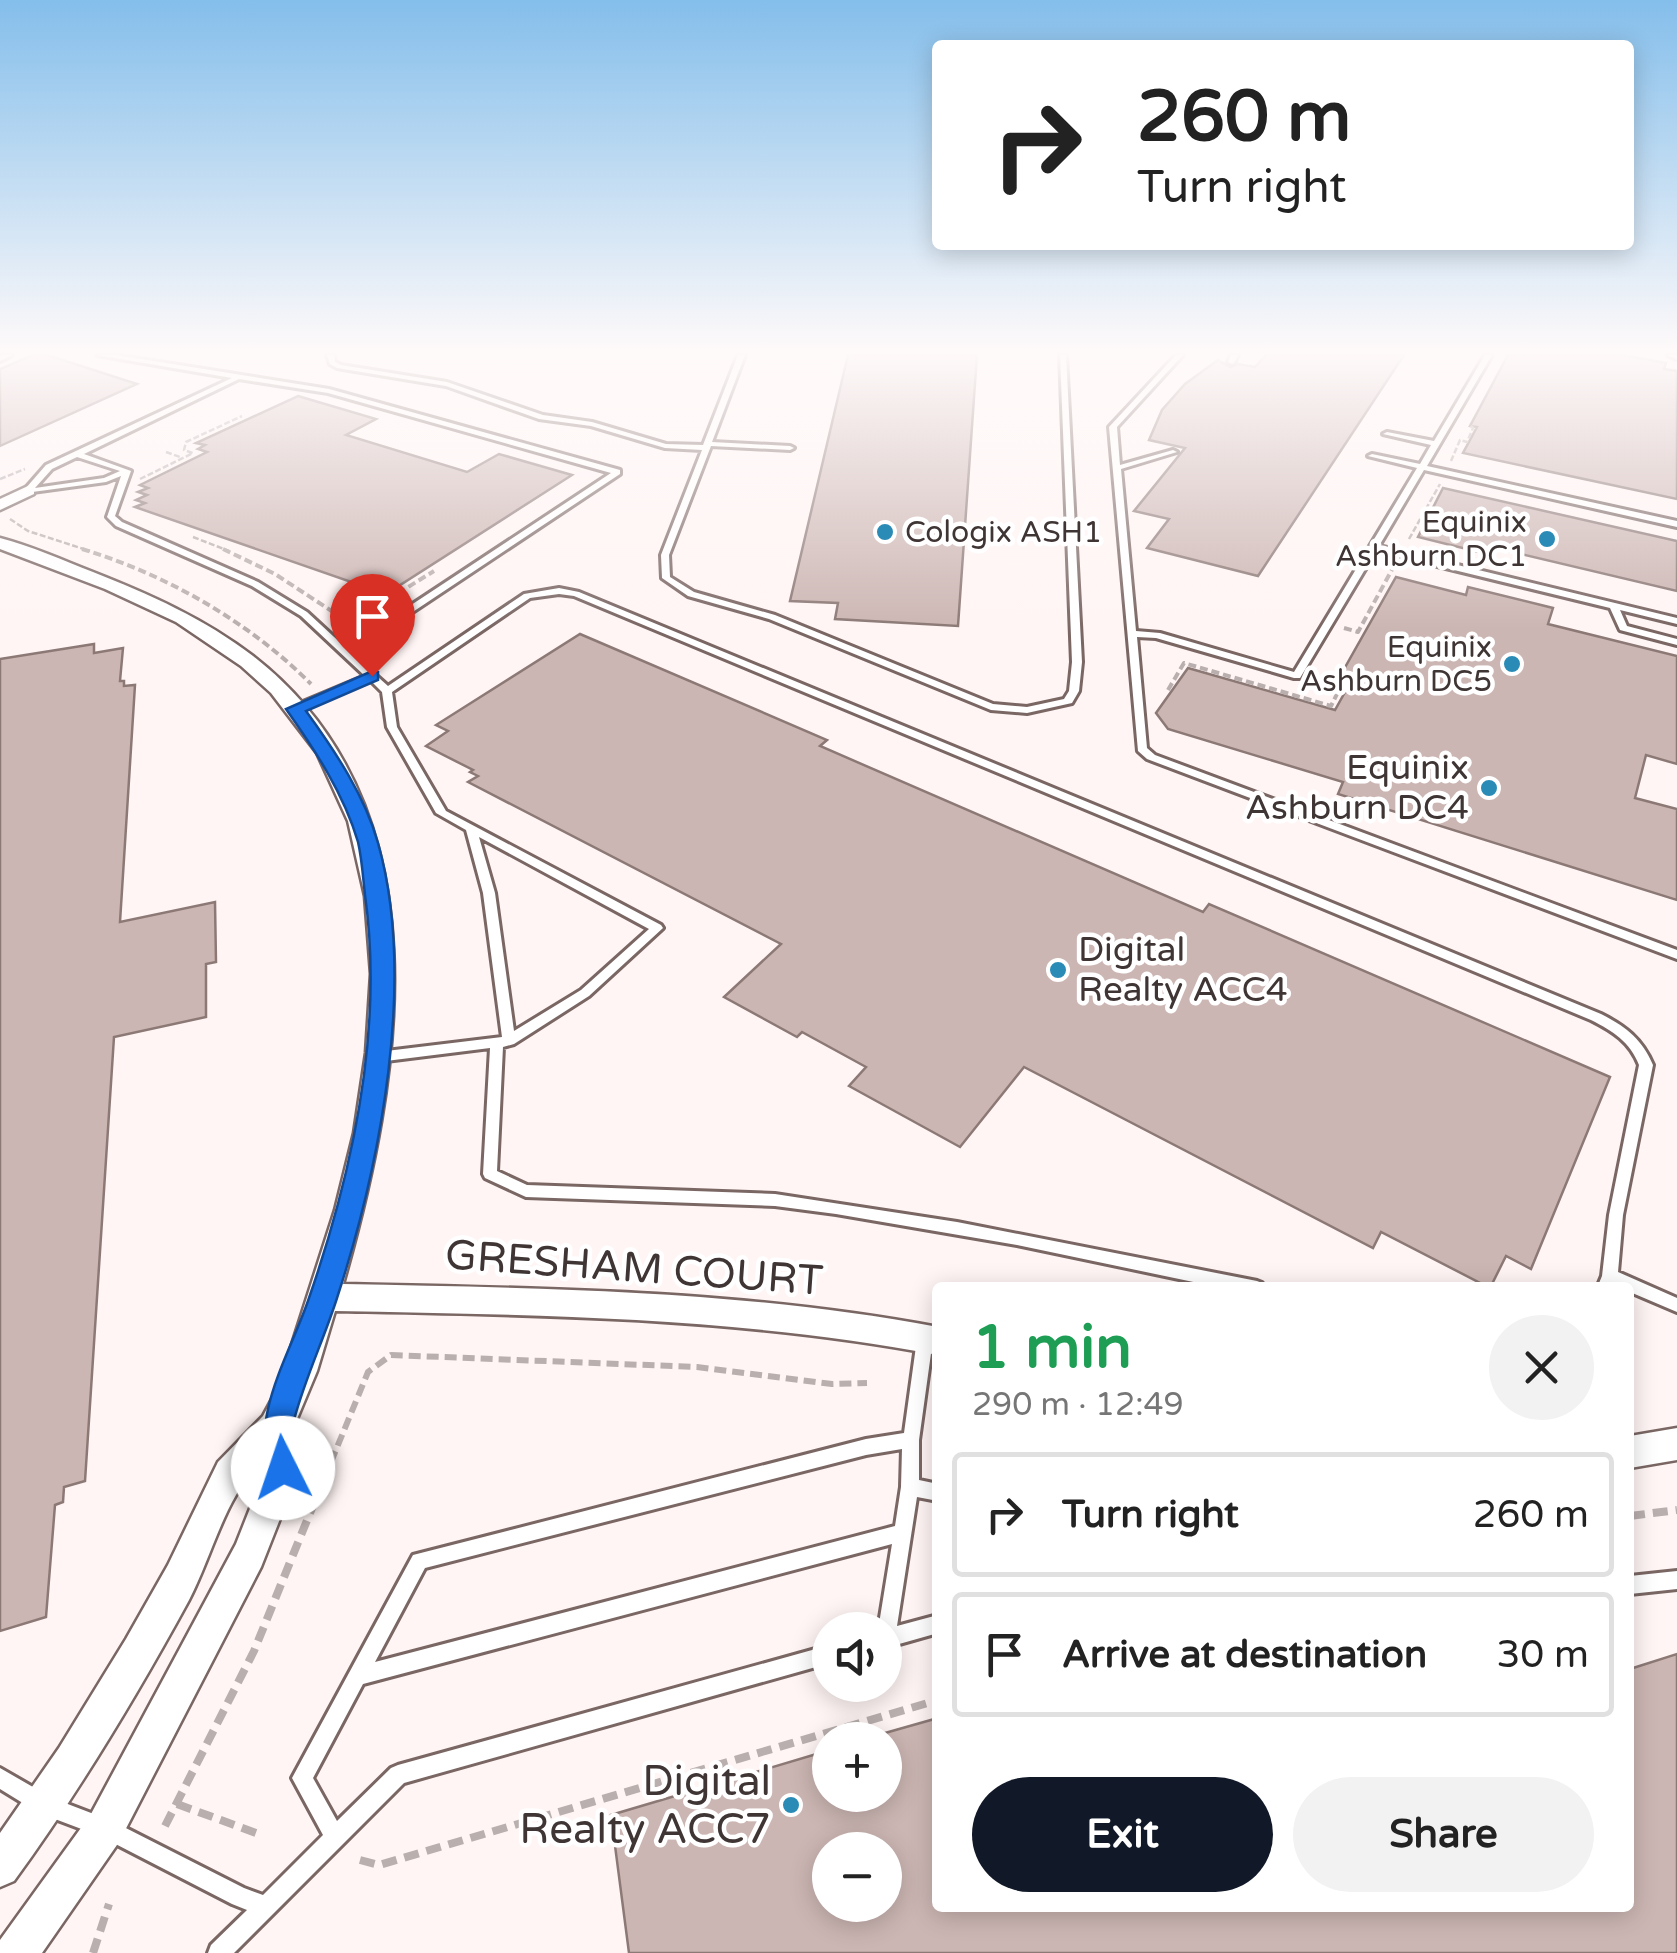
<!DOCTYPE html>
<meta charset="utf-8">
<style>
body{margin:0;font-family:"Varela Round",sans-serif;background:#f2f2f2;color:#222;height:100vh;display:flex;flex-direction:column;font-size:38px;white-space:nowrap}
*{box-sizing:border-box;margin:0}
p{font-size:32px;color:#767676}
.icon{flex:none;width:55px;height:55px;fill:none;stroke:currentColor;stroke-width:2;stroke-linecap:round;stroke-linejoin:round}
.map{position:relative;flex:1;overflow:hidden}
.drawer{position:absolute;left:932px;top:1282px;width:702px;height:630px;display:flex;flex-direction:column;background:#fff;border-radius:10px;box-shadow:0 5px 25px #0003}
.drawer>*{flex:none}
.top-card{position:absolute;left:932px;top:40px;width:702px;height:210px;border-radius:10px;box-shadow:0 5px 25px #0003;background:#fff;color:#222;overflow:hidden}
.tools{position:absolute;left:812px;top:1612px;display:grid;gap:20px}
.tools a{display:grid;place-items:center;width:90px;height:90px;border-radius:50%;background:#fff;box-shadow:0 5px 25px #0003;font-size:50px}
.pin{position:absolute;display:grid;place-items:center;width:85px;height:85px;color:#fff;margin:-102px -42px;border-radius:50% 50% 50% 0;rotate:-45deg;box-shadow:0 0 10px #0007}
.pin .icon{rotate:45deg}
.me{position:absolute;width:110px;margin:-55px;rotate:356deg;stroke-linejoin:round;filter:drop-shadow(0 0 8px #0008)}
.turn{display:flex;align-items:center;gap:35px;height:210px;padding:0 40px;font-size:45px}
.turn .icon{width:130px;height:130px;stroke-width:2.5}
.turn b{display:block;font-size:70px;line-height:85px}
.round{display:grid;place-items:center;flex:none;width:105px;height:105px;border-radius:52px;background:#f2f2f2}
.headline{display:flex;align-items:center;justify-content:space-between;height:170px;padding:0 40px}
h1{font-size:60px;font-weight:800;line-height:75px;color:#1e9e55}
.action{display:flex;gap:20px;margin-top:auto;padding:20px 40px}
.action a{flex:1;height:115px;border-radius:60px;background:#111827;color:#fff;font-size:40px;font-weight:800;line-height:115px;text-align:center}
.action a+a{background:#f2f2f2;color:#222}
ul{padding:0;list-style:none}
li{display:flex;align-items:center;gap:30px;height:125px;margin:0 20px 15px;padding:0 20px;border:5px solid #e0e0e0;border-radius:10px}
li div{flex:1}
li b{display:block;font-size:38px}
li em{font-style:normal}
.map>svg:first-child{display:block}
.building{fill:#ccb6b3;stroke:#8c7976;stroke-width:2.5;fill-rule:evenodd}
.lines{fill:none;stroke-linecap:round;stroke-linejoin:round}
.lane-casing{stroke:#7a6764;stroke-width:6}
.street-casing{stroke:#7a6764;stroke-width:5}
.path-far3{stroke:#b9afae;stroke-width:2.5;stroke-dasharray:6 2.5;stroke-linecap:butt}
.path-far2{stroke:#b9afae;stroke-width:4;stroke-dasharray:8 4;stroke-linecap:butt}
.path-far1{stroke:#b9afae;stroke-width:6;stroke-dasharray:12 6;stroke-linecap:butt}
.path{stroke:#b9afae;stroke-width:8;stroke-dasharray:15 8;stroke-linecap:butt}
.lane{fill:#fff;fill-rule:evenodd}
.street{fill:#fff;fill-rule:evenodd}
.route{fill:#1a73e8;stroke:#114b97;stroke-width:2.5}
.poi-dot{fill:#2a8bb6;stroke:#fff;stroke-width:4}
.labels{text-anchor:middle;dominant-baseline:central;stroke-width:9;stroke-linejoin:round;paint-order:stroke}
.far-poi-label{font-size:30px;fill:#3e3534;stroke:#fff;text-anchor:end}
.poi-label{font-size:35px;fill:#3e3534;stroke:#fff;text-anchor:end}
.near-street-label{font-size:42px;fill:#3e3534;stroke:#fff}
.near-poi-label{font-size:42px;fill:#3e3534;stroke:#fff;text-anchor:end}
</style>
<div class="map">
<svg width="1677" height="1953" viewBox="0 0 1677 1953">
<rect width="100%" height="100%" fill="#fff5f4"/>
<g class="building">
<polygon points="33,355 47,355 137,384 0,446 0,369"/>
<polygon points="848,355 977,355 958,626 835,619 838,603 790,601"/>
<polygon points="1266,355 1404,355 1258,576 1147,548 1169,519 1134,511 1185,448 1149,440 1162,410 1185,384 1218,360 1230,367 1238,364 1255,367"/>
<polygon points="1508,355 1623,355 1666,363 1664,369 1677,371 1677,499 1463,453 1477,427 1470,426"/>
<polygon points="298,396 376,419 346,435 467,472 499,454 572,475 386,594 135,507 145,503 136,500 147,495 138,492 148,488 140,485 207,452 198,449 205,445 196,443"/>
<polygon points="1443,488 1677,541 1677,591 1491,547 1487,554 1418,537"/>
<polygon points="1396,577 1466,595 1468,587 1553,608 1548,624 1677,656 1677,764 1646,755 1635,798 1677,809 1677,900 1338,794 1343,782 1168,729 1156,713 1188,668 1335,710 1355,674 1343,671"/>
<polygon points="580,634 827,740 820,746 1203,912 1209,904 1610,1077 1531,1269 1506,1256 1490,1288 1381,1232 1373,1248 1024,1067 960,1147 849,1086 866,1067 802,1032 797,1037 724,997 781,944 468,782 478,776 470,772 473,770 426,746 448,731 436,725"/>
<polygon points="94,644 94,653 123,648 120,681 124,681 124,686 135,685 120,922 215,902 216,962 206,964 206,1017 114,1037 85,1481 64,1487 63,1502 55,1505 46,1617 0,1631 0,659"/>
<path d="M1677,1654v299h-1048l-18,-138 219,-65v45h55v-62l53,-15v190h692v-239zM830,1850h55v55h-55z"/>
</g>
<g class="lines">
<g class="lane-casing">
<g id="lane">
<polygon points="2,355 12,355 0,361 0,356"/>
<path d="M97,355h19l213,34 291,81v4l-269,179 37,33 136,-92 35,-6 20,4 1022,422c24,12 41,25 52,51l-30,150 -5,57 59,26v14l-47,-20v-4h-10l-7,-3 -1,3h-15l5,-12 7,-61 30,-150c-9,-23 -26,-34 -48,-45l-1017,-424 -15,-2 -29,4 -138,94 5,35 49,84 215,114 2,3 -74,68 -75,48 -11,3 -6,124 30,14 248,9 182,28 300,59 5,2 2,5h-42l-205,-43 -181,-31 -61,-8 -249,-9 -41,-19 -2,-4 7,-126 -112,14 -5,-1 -2,-4 2,-4 5,-1 124,-15 -19,-144 -17,-63 -30,-17 -49,-86 -5,-35 -12,-12 -71,31h-8v-4l74,-31 -64,-60 -49,-30 -136,-60 -9,-9 14,-41 -15,6 -81,11v-4l21,-24 186,-87zM239,379l89,14 283,80 -265,175 -39,-36 -49,-30 -136,-60 -7,-6 16,-45 -47,-17zM77,457l43,14 -16,7 -69,10 17,-19zM479,837l170,92 -68,61 -67,41 -19,-138z"/>
<polygon points="327,355 334,355 335,362 341,365 447,382 543,415 592,422 666,444 703,445 738,355 745,355 712,442 790,446 794,448 790,450 711,446 669,555 670,577 694,592 775,615 993,704 1027,707 1064,699 1069,691 1072,662 1060,355 1066,355 1082,662 1079,691 1072,703 1027,713 991,710 769,619 688,596 662,578 661,555 702,450 665,448 591,426 539,419 446,386 337,368 330,364"/>
<polygon points="1176,355 1183,355 1117,427 1120,465 1173,450 1177,452 1121,469 1136,631 1160,633 1294,672 1417,468 1368,456 1372,454 1420,464 1431,445 1383,434 1387,432 1434,441 1485,355 1492,355 1427,466 1677,521 1677,527 1424,470 1379,546 1677,618 1677,624 1620,610 1627,626 1677,639 1677,645 1620,630 1610,608 1376,551 1300,678 1294,678 1156,638 1137,637 1147,748 1155,755 1677,950 1677,959 1147,759 1138,751 1109,427"/>
<polygon points="1231,355 1238,355 1234,363 1232,364 1228,362"/>
<polygon points="1668,355 1677,355 1677,359 1669,356"/>
<path d="M925,1332l6,2 2,5 -14,101v40l19,4v17l-21,-4 -20,129 41,-11v18l-53,15v-18h-7l14,-86 -529,140 -50,94 24,43 54,-53 7,-3 432,-120v18l-426,120 -170,170h-26l3,-8 36,-35 -15,-6 -132,-68 -61,-23 -39,-24v-21l52,30 60,23 132,67 19,7 60,-60 -31,-57 121,-223 453,-116 38,-6 13,-94 2,-5zM902,1449l-1,38 -6,39 -520,136 50,-94 441,-113z"/>
<polygon points="1677,1571 1677,1589 1630,1594 1630,1576"/>
</g>
</g>
<g class="street-casing">
<g id="street">
<polygon points="28,486 34,488 34,494 0,510 0,499"/>
<path d="M0,538c31,8 62,22 93,34 56,22 112,47 160,84 195,152 149,422 90,628 200,4 398,6 595,43v28c-200,-38 -400,-40 -603,-44l-18,60 -23,55 6,42 -39,99 -142,275 -77,111h-42v-13l91,-126 145,-270 30,-76 -1,-10c-40,36 -52,96 -76,142 -53,97 -110,192 -175,281l-14,6v-54l59,-85 67,-109 42,-74 50,-103 45,-46 15,-28 57,-178 19,-77 12,-80 5,-79 -6,-78 -17,-75 -31,-68 -46,-60 -30,-27 -65,-44 -71,-33 -105,-40z"/>
<polygon points="1677,1428 1677,1460 1630,1468 1630,1436"/>
</g>
</g>
<g class="path-far3">
<polyline points="166,452 180,457"/>
<polyline points="1451,461 1460,440 1467,442 1473,428 1469,424"/>
<polyline points="0,479 25,469"/>
<polyline points="140,479 193,453 184,450 186,442 242,416"/>
<polyline points="10,519 28,531 90,551"/>
<polyline points="193,537 229,551"/>
<polyline points="1409,539 1440,484"/>
</g>
<g class="path-far2">
<path d="M82,549c85,26 166,72 229,135"/>
<polyline points="223,549 275,574 350,623 434,571"/>
<polyline points="1344,628 1358,632 1394,566"/>
<polyline points="1168,690 1184,663 1331,706 1341,686 1311,678"/>
</g>
<polyline class="path-far1" points="324,1479 368,1372 391,1355 697,1367 832,1384 867,1383"/>
<g class="path">
<polyline points="1630,1516 1677,1510"/>
<polyline points="177,1804 256,1833"/>
<polyline points="165,1826 254,1651 325,1476"/>
<polyline points="360,1860 379,1865 938,1700"/>
<polyline points="93,1953 109,1904"/>
</g>
<use href="#lane" class="lane"/>
<use href="#street" class="street"/>
</g>
<linearGradient id="sky" x2="0" y2="1"><stop stop-color="#84beeb"/><stop offset="0.56" stop-color="#fffafa"/><stop offset="1" stop-color="#fffafa" stop-opacity="0"/></linearGradient>
<rect width="1677" height="629" fill="url(#sky)"/>
<path class="route" d="M372,671l6,1v8l-72,31c29,40 59,85 72,132 39,137 2,323 -41,455 -13,41 -32,80 -43,122 -5,19 9,39 0,59l-11,4 -11,-4c-25,-60 18,-124 37,-181 44,-127 75,-269 56,-403 -2,-17 -3,-36 -7,-53 -14,-48 -43,-92 -72,-133z"/>
<g class="poi-dot">
<circle cx="885" cy="532" r="10"/>
<circle cx="1547" cy="539" r="10"/>
<circle cx="1512" cy="664" r="10"/>
<circle cx="1489" cy="788" r="10"/>
<circle cx="1058" cy="970" r="10"/>
<circle cx="791" cy="1805" r="10"/>
</g>
<g class="labels">
<g class="far-poi-label">
<text x="1527" y="522">Equinix<tspan x="1527" dy="34">Ashburn DC1</tspan></text>
<text x="905" y="532" text-anchor="start">Cologix ASH1</text>
<text x="1492" y="647">Equinix<tspan x="1492" dy="34">Ashburn DC5</tspan></text>
</g>
<g class="poi-label">
<text x="1469" y="768">Equinix<tspan x="1469" dy="40">Ashburn DC4</tspan></text>
<text x="1078" y="950" text-anchor="start">Digital<tspan x="1078" dy="40">Realty ACC4</tspan></text>
</g>
<g class="near-street-label">
<text transform="translate(634 1268) rotate(4)">GRESHAM COURT</text>
</g>
<g class="near-poi-label">
<text x="771" y="1781">Digital<tspan x="771" dy="48">Realty ACC7</tspan></text>
</g>
</g>
</svg>
<div class="tools">
<a><svg class="icon" aria-label="sound" viewBox="0 0 24 24"><path d="M4 9h4l5-4v14l-5-4H4zM17 9q2 3 0 6"/></svg></a>
<a>+</a>
<a>−</a>
</div>
<div class="pin" style="left:372px;top:676px;background:#d93025"><svg class="icon" aria-label="arrive" viewBox="0 0 24 24"><path d="M6 21V4h12l-3 4 3 4H6"/></svg></div>
<svg class="me" style="left:283px;top:1468px" viewBox="-20 -20 40 40"><circle r="19" fill="#fff"/><path d="M0-13L10 11 0 6-10 11z" fill="#1a73e8"/></svg>
<div class="top-card">
<div class="turn"><svg class="icon" aria-label="right" viewBox="0 0 24 24"><path d="M7 20v-9h11M14 6l5 5-5 5"/></svg><div><b>260 m</b>Turn right</div></div>
</div>
<section class="drawer">
<div class="headline"><div><h1>1 min</h1><p>290 m · 12:49</p></div><a class="round"><svg class="icon" aria-label="close" viewBox="0 0 24 24"><path d="M6 6l12 12M18 6L6 18"/></svg></a></div>
<ul>
<li><svg class="icon" aria-label="right" viewBox="0 0 24 24"><path d="M7 20v-9h11M14 6l5 5-5 5"/></svg><div><b>Turn right</b></div><em>260 m</em></li>
<li><svg class="icon" aria-label="arrive" viewBox="0 0 24 24"><path d="M6 21V4h12l-3 4 3 4H6"/></svg><div><b>Arrive at destination</b></div><em>30 m</em></li>
</ul>
<div class="action"><a>Exit</a><a>Share</a></div>
</section>
</div>
